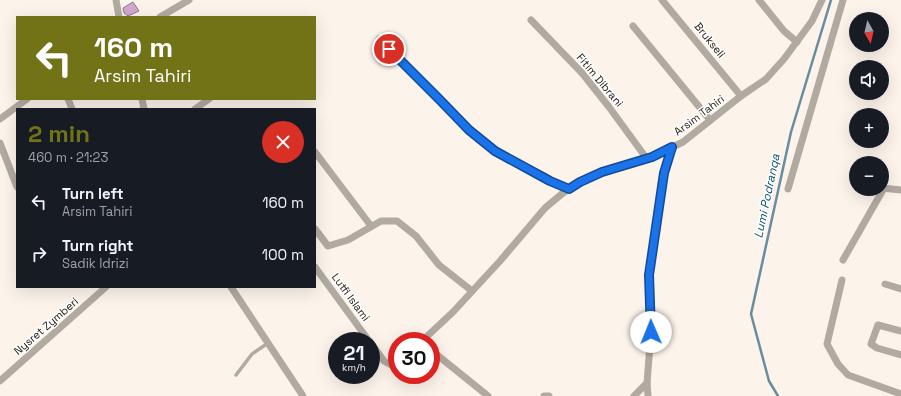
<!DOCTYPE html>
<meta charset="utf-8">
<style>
body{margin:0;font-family:"Space Grotesk",sans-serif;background:#242831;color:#f1f3f6;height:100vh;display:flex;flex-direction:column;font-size:15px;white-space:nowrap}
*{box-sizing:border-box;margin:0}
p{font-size:13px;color:#9ea1a6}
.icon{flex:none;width:22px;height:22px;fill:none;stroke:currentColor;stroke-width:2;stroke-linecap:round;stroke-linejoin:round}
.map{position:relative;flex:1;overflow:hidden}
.drawer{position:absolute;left:16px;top:108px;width:300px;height:180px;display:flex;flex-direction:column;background:#171b24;border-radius:0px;box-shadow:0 4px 16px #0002}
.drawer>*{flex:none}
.top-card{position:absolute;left:16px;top:16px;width:300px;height:84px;border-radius:0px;box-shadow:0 4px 16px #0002;background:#727217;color:#fff;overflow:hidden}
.needle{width:26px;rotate:172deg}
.buttons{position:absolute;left:849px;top:12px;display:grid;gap:8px}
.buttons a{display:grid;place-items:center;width:40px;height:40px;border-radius:50%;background:#171b24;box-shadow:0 4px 16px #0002;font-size:20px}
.speed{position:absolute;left:328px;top:332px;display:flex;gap:8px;font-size:20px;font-weight:700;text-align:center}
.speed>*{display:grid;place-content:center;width:52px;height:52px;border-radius:50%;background:#171b24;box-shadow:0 4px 16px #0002;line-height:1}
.speed small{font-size:10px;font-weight:400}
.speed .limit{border:6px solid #d22;background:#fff;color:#111}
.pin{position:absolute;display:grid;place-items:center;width:34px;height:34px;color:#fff;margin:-17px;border:2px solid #fff;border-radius:50%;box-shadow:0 1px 4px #0007}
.me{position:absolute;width:44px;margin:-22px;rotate:359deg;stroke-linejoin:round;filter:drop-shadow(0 0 3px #0008)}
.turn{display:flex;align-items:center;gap:14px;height:84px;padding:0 12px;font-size:18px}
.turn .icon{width:52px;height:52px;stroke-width:2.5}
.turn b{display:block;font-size:28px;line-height:34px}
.round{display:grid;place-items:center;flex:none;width:42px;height:42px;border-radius:21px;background:#242831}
.summary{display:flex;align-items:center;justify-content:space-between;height:68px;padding:0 12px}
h1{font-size:24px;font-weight:800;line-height:30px;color:#727217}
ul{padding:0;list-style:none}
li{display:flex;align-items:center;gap:12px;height:52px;padding:0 12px}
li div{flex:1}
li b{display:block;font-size:15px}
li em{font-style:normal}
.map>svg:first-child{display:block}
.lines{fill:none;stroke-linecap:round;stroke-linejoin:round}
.stream{stroke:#698c9f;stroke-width:2.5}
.building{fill:#d0a8d0;stroke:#8b788b}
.service{stroke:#b0aaa0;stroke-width:3.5}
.minor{stroke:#b0aaa0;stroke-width:7}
.route-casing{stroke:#114b97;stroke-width:10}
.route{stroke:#1a73e8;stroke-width:7}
.labels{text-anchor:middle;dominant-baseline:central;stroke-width:3;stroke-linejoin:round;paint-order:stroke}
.street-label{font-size:11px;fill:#282019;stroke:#fff}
.water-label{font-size:12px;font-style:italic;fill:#09506e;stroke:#fff}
</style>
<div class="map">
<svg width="901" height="396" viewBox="0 0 901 396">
<rect width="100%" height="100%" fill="#fcf3eb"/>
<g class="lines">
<polyline class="stream" points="778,396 769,381 751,314 791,132 831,0"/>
</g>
<polygon class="building" points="133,2 139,11 128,16 124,13 123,8"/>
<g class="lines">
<polyline class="service" points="236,375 252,354 268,343"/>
<g class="minor">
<polyline points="116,0 119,17"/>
<polyline points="662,0 741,96"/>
<polyline points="759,0 784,31 797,42"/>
<polyline points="160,17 189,0"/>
<polyline points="531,20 582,73 609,107 647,159"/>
<polyline points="633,26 710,120"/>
<polyline points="379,39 440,100 469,130 495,151 550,181 569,189"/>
<polyline points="68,99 72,109"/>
<polyline points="142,99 144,109"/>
<polyline points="195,109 209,99"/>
<polyline points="0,119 27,99"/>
<polyline points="0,143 17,187"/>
<polyline points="315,152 371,226"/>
<polyline points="882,188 901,190"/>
<polyline points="788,189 843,0"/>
<polyline points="315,229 328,246 348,240 381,221 397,221 416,236 439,265 472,291"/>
<polyline points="843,260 884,188"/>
<polyline points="315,267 369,341"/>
<polyline points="842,280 827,344 838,364 848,375 901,394"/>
<polyline points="885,284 901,289"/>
<polyline points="231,287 303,396"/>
<polyline points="901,331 878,325 871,344 877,348 901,355"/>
<polyline points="422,341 453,312 500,261 545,208 563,193 580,182 602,172 652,157 683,142 741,96 766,79 784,59 812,21 822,0"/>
<polyline points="371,343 384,361 395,367 397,366"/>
<polyline points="431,350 488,396"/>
<polyline points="0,381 106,287"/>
<polyline points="647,383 648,396"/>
<polyline points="544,396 549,396"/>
<polyline points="634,396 647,383 651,332 649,275 664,173 672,147"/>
</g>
</g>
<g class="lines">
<g class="route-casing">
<polyline id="route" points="389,49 440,100 469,130 495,151 550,181 569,189 580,182 602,172 652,157 672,147 664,173 649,275 651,332"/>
</g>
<use href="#route" class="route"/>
</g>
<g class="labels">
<g class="street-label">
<text transform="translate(710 40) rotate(51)">Brukseli</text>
<text transform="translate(600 80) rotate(50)">Fitim Dibrani</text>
<text transform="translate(699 115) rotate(-37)">Arsim Tahiri</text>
<text transform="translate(351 297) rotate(54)">Lutfi Islami</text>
<text transform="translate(46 326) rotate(-41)">Nysret Zymberi</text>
</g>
<g class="water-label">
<text transform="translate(767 196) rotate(-78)">Lumi Podranqa</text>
</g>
</g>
</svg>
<div class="buttons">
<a><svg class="needle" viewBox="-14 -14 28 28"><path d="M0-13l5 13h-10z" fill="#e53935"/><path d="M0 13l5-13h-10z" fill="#9ea1a6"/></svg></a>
<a><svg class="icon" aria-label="sound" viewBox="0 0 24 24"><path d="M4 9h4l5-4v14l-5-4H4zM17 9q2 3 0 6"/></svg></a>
<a>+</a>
<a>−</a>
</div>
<div class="speed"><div>21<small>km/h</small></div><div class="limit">30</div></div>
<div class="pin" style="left:389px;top:49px;background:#d93025"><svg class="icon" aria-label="arrive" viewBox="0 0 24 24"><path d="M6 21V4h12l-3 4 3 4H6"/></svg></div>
<svg class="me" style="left:651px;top:332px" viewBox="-20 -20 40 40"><circle r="19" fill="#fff"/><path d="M0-13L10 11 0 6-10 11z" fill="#1a73e8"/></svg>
<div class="top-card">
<div class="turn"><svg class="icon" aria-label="left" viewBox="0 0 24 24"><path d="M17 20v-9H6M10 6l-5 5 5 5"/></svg><div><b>160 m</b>Arsim Tahiri</div></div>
</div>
<section class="drawer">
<div class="summary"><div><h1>2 min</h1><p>460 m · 21:23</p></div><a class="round" style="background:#d93025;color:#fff"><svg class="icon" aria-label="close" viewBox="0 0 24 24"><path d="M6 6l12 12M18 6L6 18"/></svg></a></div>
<ul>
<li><svg class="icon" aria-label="left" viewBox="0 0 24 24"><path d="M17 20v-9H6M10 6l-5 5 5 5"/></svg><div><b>Turn left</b><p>Arsim Tahiri</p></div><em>160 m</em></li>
<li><svg class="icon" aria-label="right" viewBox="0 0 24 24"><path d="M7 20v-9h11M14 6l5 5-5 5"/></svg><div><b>Turn right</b><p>Sadik Idrizi</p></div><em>100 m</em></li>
</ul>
</section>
</div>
